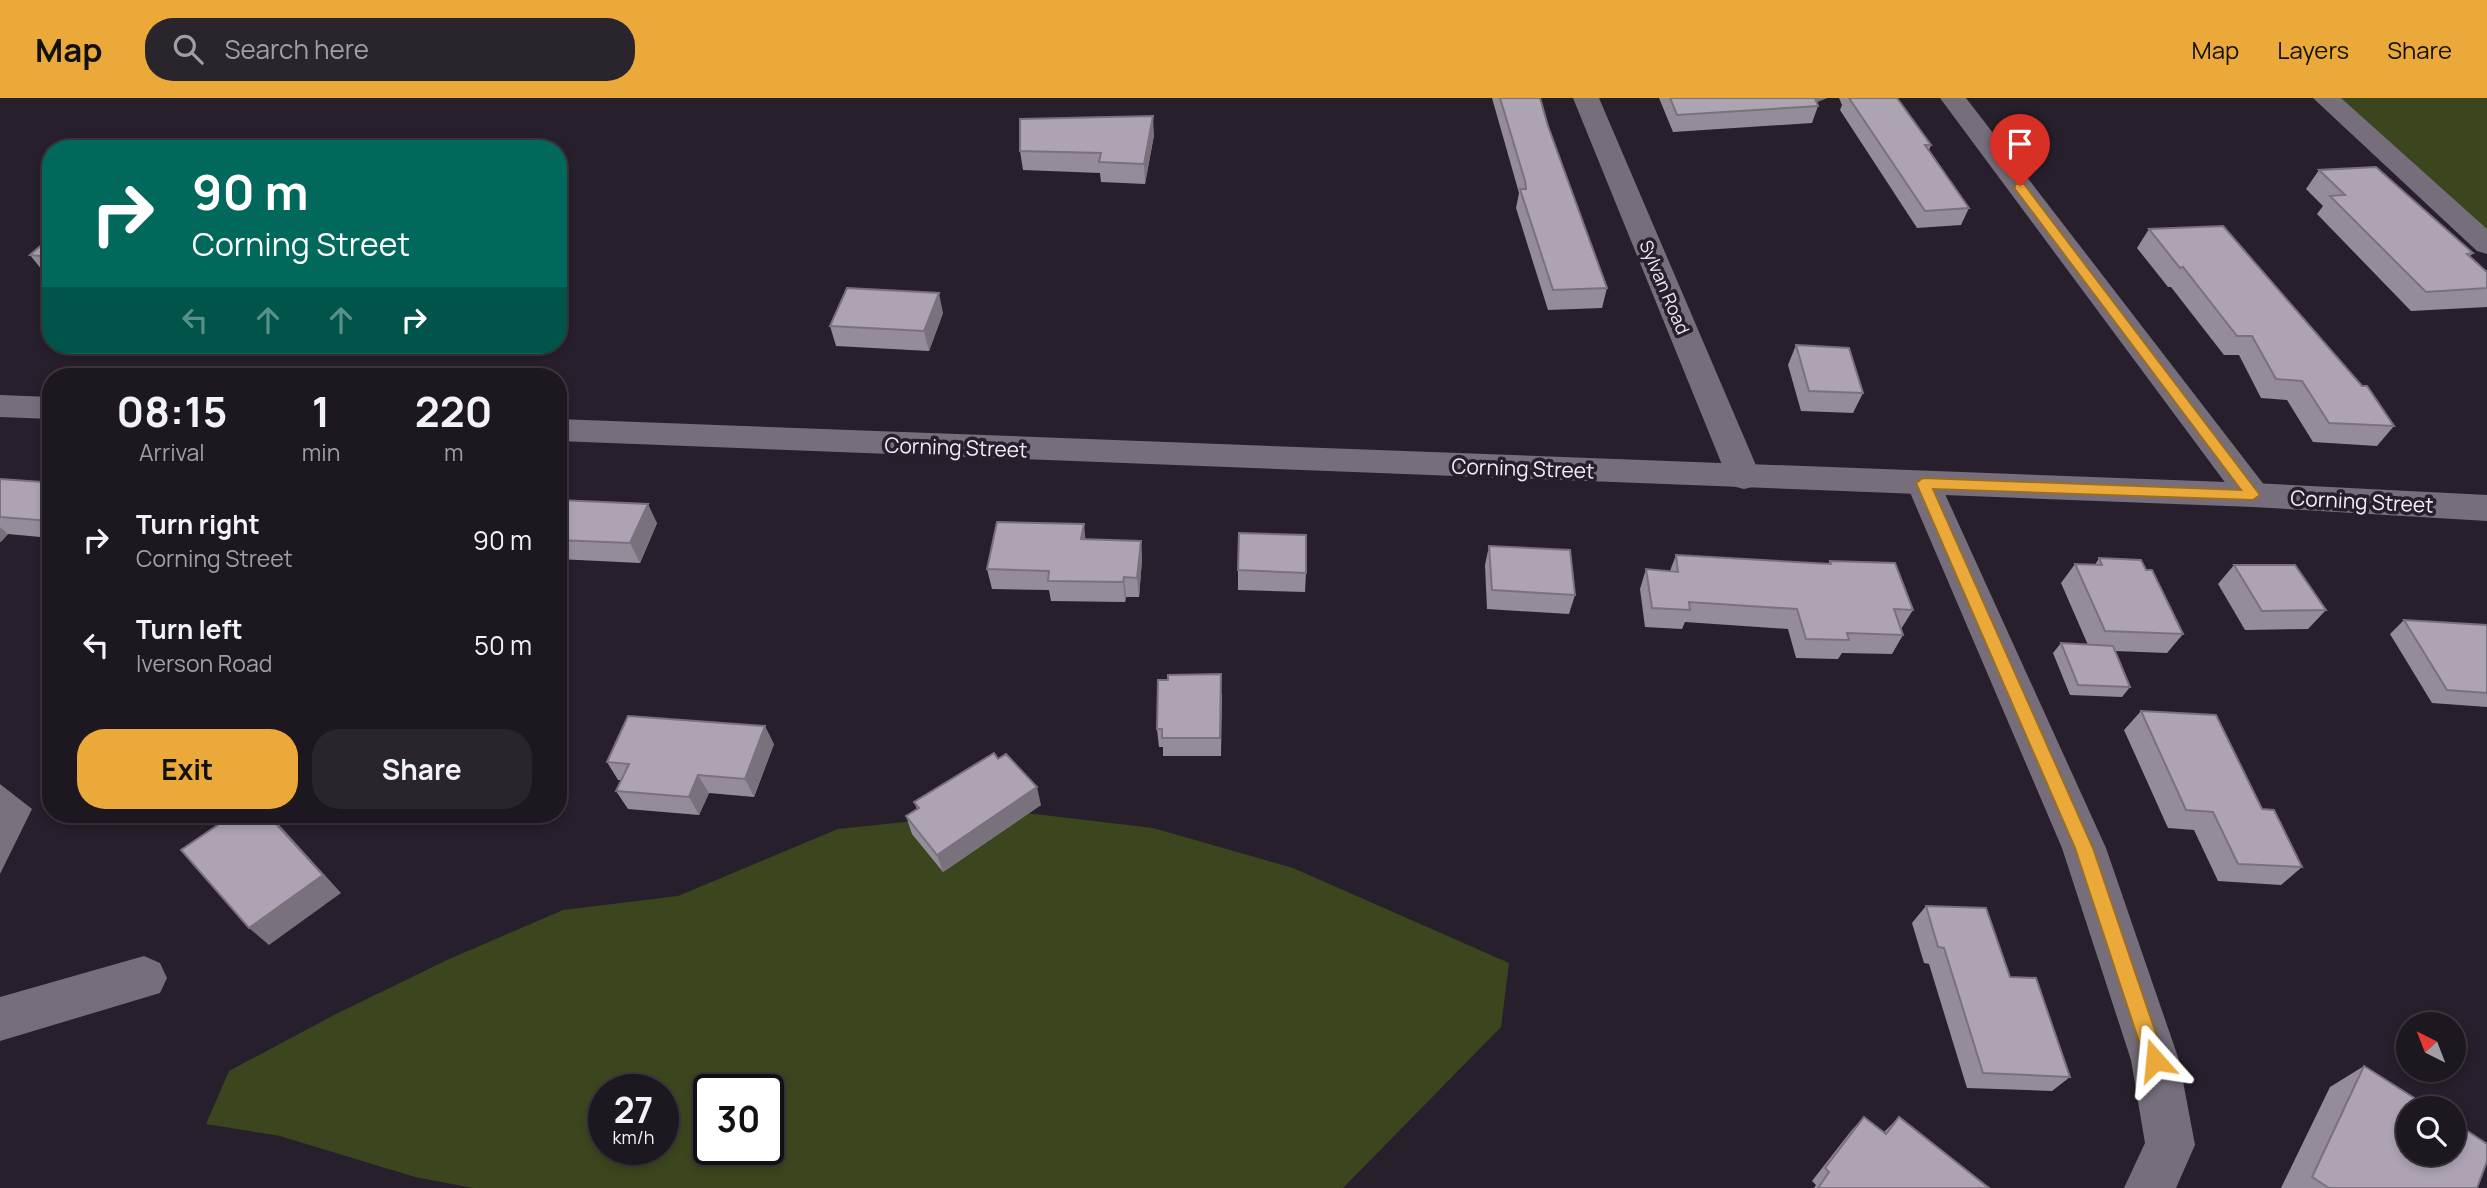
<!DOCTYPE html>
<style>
body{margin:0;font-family:Manrope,sans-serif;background:#2a242d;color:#f1f3f6;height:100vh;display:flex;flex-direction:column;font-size:26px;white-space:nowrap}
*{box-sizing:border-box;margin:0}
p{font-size:23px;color:#a09fa5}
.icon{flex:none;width:38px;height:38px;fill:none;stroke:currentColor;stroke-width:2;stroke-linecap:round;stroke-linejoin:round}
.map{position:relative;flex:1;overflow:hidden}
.details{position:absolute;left:42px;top:270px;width:525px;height:455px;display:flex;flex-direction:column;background:#1d1720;border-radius:28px;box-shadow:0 4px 10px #0003,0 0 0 2px #3b363e}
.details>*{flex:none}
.banner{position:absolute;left:42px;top:42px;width:525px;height:214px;border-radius:28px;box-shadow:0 4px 10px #0003,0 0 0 2px #3b363e;background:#00695c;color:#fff;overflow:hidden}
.needle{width:46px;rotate:318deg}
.buttons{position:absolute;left:2396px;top:914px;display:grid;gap:14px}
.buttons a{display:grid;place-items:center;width:70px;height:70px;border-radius:50%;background:#1d1720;box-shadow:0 4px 10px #0003,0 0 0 2px #3b363e;font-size:35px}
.speed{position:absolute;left:588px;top:976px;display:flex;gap:14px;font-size:35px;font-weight:700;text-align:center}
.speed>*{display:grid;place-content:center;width:91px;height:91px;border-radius:50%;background:#1d1720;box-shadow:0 4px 10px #0003,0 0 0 2px #3b363e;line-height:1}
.speed small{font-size:18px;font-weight:400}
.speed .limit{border:4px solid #111;border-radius:10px;background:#fff;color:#111}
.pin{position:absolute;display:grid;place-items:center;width:60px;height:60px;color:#fff;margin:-72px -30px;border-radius:50% 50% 50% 0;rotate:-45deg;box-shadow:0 0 7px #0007}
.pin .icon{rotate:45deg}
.me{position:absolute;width:77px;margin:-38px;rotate:342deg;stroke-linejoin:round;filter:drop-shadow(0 0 5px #0008)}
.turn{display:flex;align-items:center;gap:24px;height:147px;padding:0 35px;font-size:32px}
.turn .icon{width:91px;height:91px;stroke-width:2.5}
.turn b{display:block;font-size:49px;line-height:60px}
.lanes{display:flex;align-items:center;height:66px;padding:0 35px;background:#0003;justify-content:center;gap:35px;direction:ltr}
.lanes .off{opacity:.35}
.eta{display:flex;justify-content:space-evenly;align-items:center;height:119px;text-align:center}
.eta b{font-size:42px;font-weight:700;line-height:49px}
.button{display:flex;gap:14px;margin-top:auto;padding:14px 35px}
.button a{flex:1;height:80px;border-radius:28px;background:#eba93a;color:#111;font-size:28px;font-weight:700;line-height:80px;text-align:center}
.button a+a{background:#2a242d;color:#f1f3f6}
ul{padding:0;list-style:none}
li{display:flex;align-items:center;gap:21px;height:105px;padding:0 35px}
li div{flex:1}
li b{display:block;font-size:26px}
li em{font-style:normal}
header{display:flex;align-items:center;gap:42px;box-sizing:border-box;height:98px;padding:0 35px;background:#eba93a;color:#111}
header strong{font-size:33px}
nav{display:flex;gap:38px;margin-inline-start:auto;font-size:24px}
.search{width:490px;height:63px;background:#2a242d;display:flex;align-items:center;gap:18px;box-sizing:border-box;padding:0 24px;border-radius:28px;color:#a09fa5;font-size:26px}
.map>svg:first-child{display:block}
.green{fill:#3b461e;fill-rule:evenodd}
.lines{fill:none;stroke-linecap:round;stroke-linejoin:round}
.minor{fill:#776e7c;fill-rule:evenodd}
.tertiary{fill:#776e7c;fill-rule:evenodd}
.wall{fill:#958c9a}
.shaded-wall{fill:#79727d}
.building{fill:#ada3b3;stroke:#79727d;stroke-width:2}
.route{fill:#eba93a;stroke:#996e26;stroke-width:2}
.labels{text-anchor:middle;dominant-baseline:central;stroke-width:7;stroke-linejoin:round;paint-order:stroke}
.far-street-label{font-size:18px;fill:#f3eef6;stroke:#271f2b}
.street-label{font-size:21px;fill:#f3eef6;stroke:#271f2b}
</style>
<header>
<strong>Map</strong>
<div class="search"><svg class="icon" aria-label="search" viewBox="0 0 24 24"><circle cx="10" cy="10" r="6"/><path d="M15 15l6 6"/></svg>Search here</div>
<nav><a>Map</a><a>Layers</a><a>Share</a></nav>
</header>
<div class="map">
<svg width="2487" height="1090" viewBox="0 0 2487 1090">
<rect width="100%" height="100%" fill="#271f2b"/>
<g class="green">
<polygon points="2327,0 2487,0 2487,134"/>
<path d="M1010,713l143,17 140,40 216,95 -8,64 -158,161h-870l-58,-11 -135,-41 -74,-12 23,-53 107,-57 111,-54 116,-50 115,-14 160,-67zM604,992h59v60h-59zM709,992h59v60h-59z"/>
</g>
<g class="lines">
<g class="minor">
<polygon points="1573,0 1599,0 1761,379 1756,388 1744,391 1732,388 1727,379"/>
<polygon points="1940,0 1966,0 2265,388 2271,397 2265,406 2253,409 2241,406"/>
<polygon points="2313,0 2341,0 2487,131 2487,156 2477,153"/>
<polygon points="1923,373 1935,376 1940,385 2106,750 2179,962 2195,1047 2176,1090 2124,1090 2145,1045 2131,962 2062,750 1906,385 1911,376"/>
<polygon points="144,858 160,865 167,880 160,895 0,943 0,899"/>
</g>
<g class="tertiary">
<polygon points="0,297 51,299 51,321 0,319"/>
<polygon points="558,321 2253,385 2487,397 2487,423 2253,409 558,343"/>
</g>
</g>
<g class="wall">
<polygon points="1492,0 1540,0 1548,28 1607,190 1602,210 1548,212 1516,110 1519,95"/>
<polygon points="1659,0 1827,0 1817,4 1818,8 1812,25 1673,34"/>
<polygon points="1839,0 1897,0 1931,47 1929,52 1969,110 1961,127 1917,130 1840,12 1842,7"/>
<polygon points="1154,37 1145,86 1101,84 1100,75 1023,72 1020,53"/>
<polygon points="2319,72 2473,155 2470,158 2487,190 2487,209 2411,213 2317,116 2323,108 2306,91"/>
<polygon points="2149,131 2394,328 2377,348 2313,344 2287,302 2261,300 2239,257 2224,257 2171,189 2168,189 2137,150"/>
<polygon points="51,139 51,178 46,177 30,157"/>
<polygon points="943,215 929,253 836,248 830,228"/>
<polygon points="1796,247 1863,295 1853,315 1801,313 1788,267"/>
<polygon points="0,381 42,384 51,381 51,440 8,436 0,444"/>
<polygon points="558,402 657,425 640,465 558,461"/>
<polygon points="1086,441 1141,443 1142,462 1139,499 1126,499 1125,504 1051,503 1049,492 992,491 987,471"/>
<polygon points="1489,448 1575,497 1569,516 1487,511 1485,467"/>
<polygon points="1676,457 1828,466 1830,463 1913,512 1901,531 1903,537 1892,556 1842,555 1838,561 1796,560 1788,531 1685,524 1682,531 1645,529 1640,491 1646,471 1670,473"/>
<polygon points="2099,460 2146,472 2183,536 2167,555 2115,553 2130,589 2122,599 2070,597 2053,555 2061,545 2088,547 2061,485 2075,466 2095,467"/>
<polygon points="2234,467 2326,512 2308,531 2245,532 2218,486"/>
<polygon points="1238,472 1306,475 1305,494 1238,492"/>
<polygon points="2404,522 2487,527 2487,609 2432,605 2390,536"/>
<polygon points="1168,582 1222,595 1221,658 1163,658 1163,649 1159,649 1157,631"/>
<polygon points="2141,613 2262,711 2302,769 2281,787 2218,783 2194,732 2168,730 2124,632"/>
<polygon points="774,646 754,699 709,695 699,717 628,711 616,693 621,682 618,682 607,664"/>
<polygon points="998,661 1041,707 943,774 912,736 906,718 917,711 914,704"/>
<polygon points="1926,808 2010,879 2070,979 2052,993 1967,990 1929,866 1924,865 1912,825"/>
<polygon points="2364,968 2477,1090 2281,1090 2330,989"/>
<polygon points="1864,1019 1884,1034 1899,1019 1989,1090 1814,1090 1816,1087 1812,1083 1851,1033"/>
</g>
<g class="shaded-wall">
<polygon points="1810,0 1827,0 1807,8"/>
<polygon points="1153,18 1154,37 1145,86 1144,66"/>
<polygon points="939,195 943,215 929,253 924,233"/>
<polygon points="648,406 657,425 640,465 630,445"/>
<polygon points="1084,426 1086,446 1081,441"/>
<polygon points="0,429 8,436 1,444 0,443"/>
<polygon points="1141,443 1142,462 1139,499 1137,480"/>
<polygon points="1124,479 1126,499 1125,504 1123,484"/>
<polygon points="765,628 774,646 754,699 745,681"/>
<polygon points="698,677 709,695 699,717 689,699"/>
<polygon points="0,686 32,711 0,776"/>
<polygon points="1037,689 1041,707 943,774 937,757"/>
<polygon points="267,716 269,716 273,720 341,795 269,847 249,830"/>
</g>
<g class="building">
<polygon points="1500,0 1540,0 1548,28 1607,190 1553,192 1520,91 1526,91 1525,83"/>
<polygon points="1670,0 1815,0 1818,8 1677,17"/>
<polygon points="1849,0 1897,0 1931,47 1925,47 1969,110 1925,113"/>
<polygon points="1153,18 1144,66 1099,64 1101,55 1020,53 1020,21"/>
<polygon points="2376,69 2473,155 2467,156 2487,174 2487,190 2426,194 2330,98 2345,97 2319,72"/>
<polygon points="2223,128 2362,288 2367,288 2394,328 2329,325 2302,283 2276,281 2252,238 2237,238 2183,169 2180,170 2149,131"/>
<polygon points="51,139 51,159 30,157"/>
<polygon points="847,190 939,195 924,233 830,228"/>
<polygon points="1796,247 1849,250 1863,295 1809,293"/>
<polygon points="0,381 42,384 45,381 51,381 51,423 0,419"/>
<polygon points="558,402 648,406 630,445 558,442"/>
<polygon points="997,424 1084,426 1081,441 1141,443 1137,480 1124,479 1123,484 1048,483 1049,473 987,471"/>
<polygon points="1239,435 1306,437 1306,475 1238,472"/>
<polygon points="1489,448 1570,452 1575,497 1492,492"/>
<polygon points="1676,457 1831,466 1830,463 1895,465 1913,512 1894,511 1903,537 1847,535 1849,542 1806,541 1797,511 1689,504 1690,512 1652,510 1646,471 1678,474"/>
<polygon points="2099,460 2141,462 2146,472 2152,472 2183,536 2105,533 2075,466 2102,467"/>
<polygon points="2234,467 2295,467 2326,512 2262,513"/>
<polygon points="2404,522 2487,527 2487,595 2447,592"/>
<polygon points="2061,545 2113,548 2130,589 2078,587"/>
<polygon points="1221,576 1220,640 1162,640 1162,631 1157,631 1158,582 1168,582 1168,577"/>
<polygon points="2141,613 2216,617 2262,711 2274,712 2302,769 2238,766 2213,714 2186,712"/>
<polygon points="628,618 765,628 745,681 698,677 689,699 616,693 629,666 607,664"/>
<polygon points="994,655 998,661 1006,656 1037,689 937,757 906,718 919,710 914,704"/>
<polygon points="234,716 267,716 323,777 249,830 181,752"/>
<polygon points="1926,808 1986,810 2010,879 2036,880 2070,979 1983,975 1944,850 1938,849"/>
<polygon points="2364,968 2430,1010 2408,1010 2408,1055 2454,1055 2454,1024 2487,1046 2487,1063 2477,1090 2329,1090 2312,1079"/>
<polygon points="1864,1019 1886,1036 1899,1019 1989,1090 1818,1090 1829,1074 1825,1070"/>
</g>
<polygon class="route" points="2015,86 2024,86 2260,397 2253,402 1933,391 2093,750 2165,962 2162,969 2155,972 2148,969 2145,962 2075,750 1916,385 1923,380 2241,392 2015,91"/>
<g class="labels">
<g class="far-street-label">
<text transform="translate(1665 189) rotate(67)">Sylvan Road</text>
</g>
<g class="street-label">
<text transform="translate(956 349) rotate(2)">Corning Street</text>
<text transform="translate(1523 370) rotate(2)">Corning Street</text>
<text transform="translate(2362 403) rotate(3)">Corning Street</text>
</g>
</g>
</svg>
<div class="buttons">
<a><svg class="needle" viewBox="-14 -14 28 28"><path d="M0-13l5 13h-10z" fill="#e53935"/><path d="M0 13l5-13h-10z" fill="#a09fa5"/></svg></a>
<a><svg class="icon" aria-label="search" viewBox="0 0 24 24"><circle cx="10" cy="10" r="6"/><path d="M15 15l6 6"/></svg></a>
</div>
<div class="speed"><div>27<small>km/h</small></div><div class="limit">30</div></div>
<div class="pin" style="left:2020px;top:88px;background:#d93025"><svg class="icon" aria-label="arrive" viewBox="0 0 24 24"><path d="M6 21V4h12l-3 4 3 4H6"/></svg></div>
<svg class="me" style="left:2155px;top:962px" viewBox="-20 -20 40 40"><path d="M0-17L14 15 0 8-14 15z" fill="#eba93a" stroke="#fff" stroke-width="4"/></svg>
<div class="banner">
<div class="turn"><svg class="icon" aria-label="right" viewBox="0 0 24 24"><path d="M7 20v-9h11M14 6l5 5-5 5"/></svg><div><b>90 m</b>Corning Street</div></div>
<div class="lanes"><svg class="icon off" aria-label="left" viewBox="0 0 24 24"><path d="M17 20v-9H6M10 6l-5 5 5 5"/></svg><svg class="icon off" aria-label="ahead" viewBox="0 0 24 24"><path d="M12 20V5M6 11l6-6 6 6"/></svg><svg class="icon off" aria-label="ahead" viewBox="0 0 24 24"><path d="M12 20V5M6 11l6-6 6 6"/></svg><svg class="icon" aria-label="right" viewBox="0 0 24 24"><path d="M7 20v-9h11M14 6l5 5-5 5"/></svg></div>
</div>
<section class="details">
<div class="eta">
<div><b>08:15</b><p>Arrival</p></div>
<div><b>1</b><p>min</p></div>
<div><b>220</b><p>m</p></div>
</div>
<ul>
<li><svg class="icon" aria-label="right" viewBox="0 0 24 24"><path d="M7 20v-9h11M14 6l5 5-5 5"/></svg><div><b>Turn right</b><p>Corning Street</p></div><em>90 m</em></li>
<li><svg class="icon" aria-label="left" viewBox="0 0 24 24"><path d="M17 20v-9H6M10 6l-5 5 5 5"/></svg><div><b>Turn left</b><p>Iverson Road</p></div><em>50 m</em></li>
</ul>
<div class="button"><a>Exit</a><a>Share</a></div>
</section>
</div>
